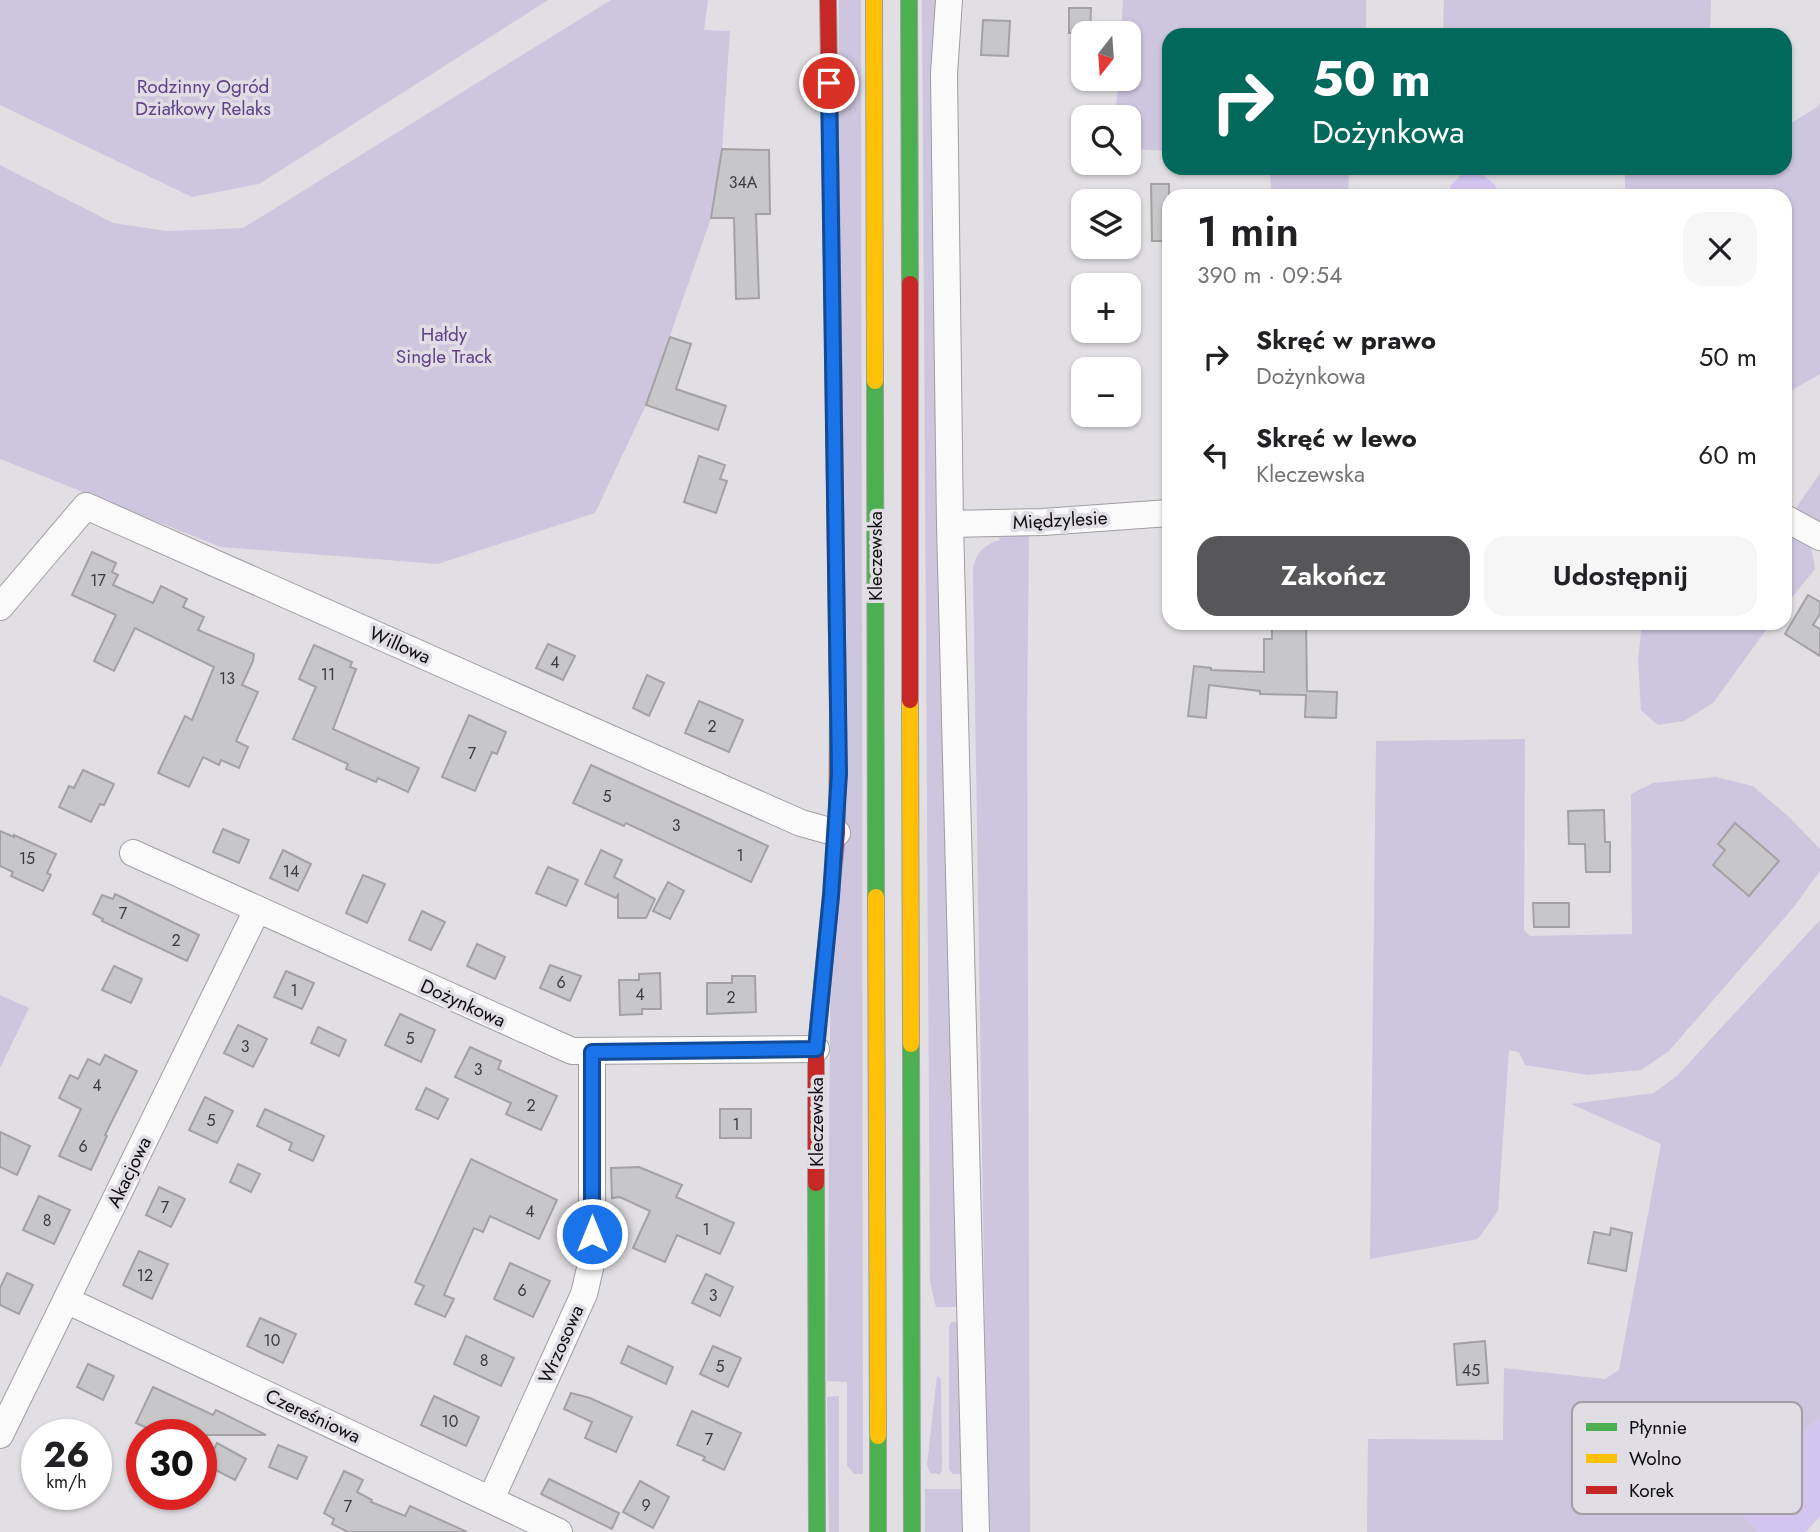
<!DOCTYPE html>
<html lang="pl">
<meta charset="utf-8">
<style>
body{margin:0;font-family:Jost,sans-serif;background:#f6f6f6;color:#202124;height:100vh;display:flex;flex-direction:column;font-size:26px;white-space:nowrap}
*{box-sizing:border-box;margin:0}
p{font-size:23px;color:#757577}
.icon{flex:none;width:38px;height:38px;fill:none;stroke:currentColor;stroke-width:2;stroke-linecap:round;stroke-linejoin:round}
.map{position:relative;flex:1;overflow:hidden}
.sheet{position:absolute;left:1162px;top:189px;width:630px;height:441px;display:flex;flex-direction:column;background:#fff;border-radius:21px;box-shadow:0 2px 5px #0004}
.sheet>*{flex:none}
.top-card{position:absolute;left:1162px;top:28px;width:630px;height:147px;border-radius:21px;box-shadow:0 2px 5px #0004;background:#00695c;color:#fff;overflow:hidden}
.needle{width:46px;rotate:197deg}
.buttons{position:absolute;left:1071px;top:21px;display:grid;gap:14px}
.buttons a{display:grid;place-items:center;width:70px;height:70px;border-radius:14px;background:#fff;box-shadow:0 2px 5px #0004;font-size:35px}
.speed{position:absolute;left:21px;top:1419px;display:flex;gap:14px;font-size:35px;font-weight:700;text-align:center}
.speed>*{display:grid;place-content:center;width:91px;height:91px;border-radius:50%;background:#fff;box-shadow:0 2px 5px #0004;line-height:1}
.speed small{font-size:18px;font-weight:400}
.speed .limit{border:10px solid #d22;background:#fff;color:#111}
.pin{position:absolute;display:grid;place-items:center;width:60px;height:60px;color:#fff;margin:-30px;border:4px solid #fff;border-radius:50%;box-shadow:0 2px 7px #0007}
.me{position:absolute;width:77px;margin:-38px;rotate:0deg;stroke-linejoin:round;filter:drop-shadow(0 0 5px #0008)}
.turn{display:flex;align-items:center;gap:24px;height:147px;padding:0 35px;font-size:32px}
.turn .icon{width:91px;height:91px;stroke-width:2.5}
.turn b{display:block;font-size:49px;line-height:60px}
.round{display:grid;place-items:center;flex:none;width:74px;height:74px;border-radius:21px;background:#f6f6f6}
.overview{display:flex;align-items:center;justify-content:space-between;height:119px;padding:0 35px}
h1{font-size:42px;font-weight:600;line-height:52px}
.action{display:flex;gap:14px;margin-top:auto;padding:14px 35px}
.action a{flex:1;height:80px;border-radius:21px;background:#575659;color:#fff;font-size:28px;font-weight:600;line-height:80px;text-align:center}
.action a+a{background:#f6f6f6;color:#202124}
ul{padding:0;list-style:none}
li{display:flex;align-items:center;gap:21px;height:98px;padding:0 35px}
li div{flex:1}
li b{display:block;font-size:26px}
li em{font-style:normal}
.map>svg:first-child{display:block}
.green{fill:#cec5df}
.water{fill:#d4c4f0}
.building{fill:#c7c6c9;stroke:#a3a1a4;stroke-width:2}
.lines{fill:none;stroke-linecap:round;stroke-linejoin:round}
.street-casing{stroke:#9f9ea0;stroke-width:28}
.fast-casing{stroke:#9f9ea0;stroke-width:18}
.slow-casing{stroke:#9f9ea0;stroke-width:18}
.jam-casing{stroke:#9f9ea0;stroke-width:18}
.street{stroke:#fafafb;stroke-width:26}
.fast{stroke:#4caf50;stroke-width:16}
.slow{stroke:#ffc107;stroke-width:16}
.jam{stroke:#c62828;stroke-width:16}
.route-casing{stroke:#114b97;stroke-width:18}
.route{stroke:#1a73e8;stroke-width:12}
.labels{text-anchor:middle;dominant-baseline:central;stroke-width:7;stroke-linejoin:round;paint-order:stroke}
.number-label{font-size:16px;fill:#3c3a3d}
.park-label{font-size:19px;fill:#60418a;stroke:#e0dee4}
.street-label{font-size:19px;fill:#0d0c0e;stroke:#e0dee4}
.key{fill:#e0dee4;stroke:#a19fa4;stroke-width:2}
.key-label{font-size:19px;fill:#0d0c0e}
</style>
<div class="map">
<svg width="1820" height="1532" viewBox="0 0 1820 1532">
<rect width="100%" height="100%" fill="#e1dfe3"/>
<g class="green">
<polygon points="0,0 548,0 259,184 192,197 0,105"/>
<polygon points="611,0 708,0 704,30 730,31 722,149 711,218 646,405 595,513 438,564 221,547 0,459 0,165 113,223 167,231 243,228"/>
<polygon points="839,0 861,0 863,1474 854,1474 847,1465 847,1382 827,1381"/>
<polygon points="922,0 938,0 960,1307 936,1307 930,1282"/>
<polygon points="1123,0 1366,0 1366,35 1169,35 1169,151 1129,149 1129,117 1115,117 1119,79 1129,79 1129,33 1121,33"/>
<polygon points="1444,0 1711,0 1710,35 1443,35"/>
<polygon points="1820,103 1820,374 1785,394 1785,196 1625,196 1625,168 1785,168 1785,127 1817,107"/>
<polygon points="1270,168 1356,168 1357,174 1349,175 1348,196 1277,196 1271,194"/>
<polygon points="1820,473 1820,525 1796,508"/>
<polygon points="1785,531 1810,541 1815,569 1785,606"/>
<path d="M997,533h32l-2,184 3,815h-42l-15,-961c1,-16 11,-27 27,-31z"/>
<polygon points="1642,623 1771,623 1713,703 1684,721 1658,725 1641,710 1638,661"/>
<polygon points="1525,739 1524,930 1530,936 1632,934 1631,794 1653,783 1716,777 1753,786 1790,818 1820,849 1820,871 1793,908 1669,1051 1641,1070 1588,1075 1525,1065 1519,1052 1509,1050 1498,1211 1478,1239 1370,1259 1376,741"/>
<polygon points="1820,920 1820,1417 1757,1477 1737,1486 1749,1523 1759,1532 1367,1532 1368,1439 1503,1440 1504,1368 1605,1379 1619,1370 1661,1144 1571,1104 1654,1093 1678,1075"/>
<polygon points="0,995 29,1008 0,1068"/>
<polygon points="951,1322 961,1322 966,1474 953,1474 949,1470 949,1327"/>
<polygon points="937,1376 941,1379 942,1470 940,1474 930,1473 927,1465"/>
<polygon points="839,1396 839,1532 829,1532 827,1397"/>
<rect x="925" y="1489" width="42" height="43"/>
</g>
<g class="water">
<polygon points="1478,171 1495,185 1500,196 1450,196 1450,186 1460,176"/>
<polygon points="1820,1417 1820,1516 1806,1532 1759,1532 1749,1523 1731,1498 1737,1486 1757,1477"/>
</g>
<g class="building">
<polygon points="1069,8 1091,8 1090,33 1069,33"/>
<polygon points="983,20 1010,21 1008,56 981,55"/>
<polygon points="722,149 769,150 770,214 756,214 759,298 736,299 734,218 711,218"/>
<polygon points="1151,184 1169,184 1169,241 1152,241"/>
<polygon points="670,337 691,344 676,389 726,406 718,430 646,405"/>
<polygon points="699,456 725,465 720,479 727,481 716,513 684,502"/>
<polygon points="92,552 116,563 112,572 118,575 113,585 153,603 161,586 187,599 183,607 204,617 198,630 254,654 253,661 242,685 258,692 236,741 248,747 239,768 221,760 219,765 203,757 189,787 158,773 185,716 192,720 214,667 135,628 114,671 94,661 116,615 72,595"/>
<polygon points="1808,595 1820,602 1820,614 1813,625 1820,629 1820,656 1785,634"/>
<polygon points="1272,623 1306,623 1307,691 1337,692 1336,718 1305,717 1306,695 1260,694 1260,691 1209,685 1206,718 1188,716 1194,666 1211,668 1211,670 1264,672 1264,639 1272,639"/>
<polygon points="548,644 575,656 563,680 536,668"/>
<polygon points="314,645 352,662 350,667 356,669 333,729 419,768 408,792 378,778 376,782 346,769 348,764 293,739 316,687 299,679"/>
<polygon points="647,675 664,683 649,716 633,708"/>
<polygon points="699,701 743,720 729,752 685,733"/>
<polygon points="469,715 506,732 497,754 492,752 475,791 442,777"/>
<polygon points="591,765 768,846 751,882 626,823 624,826 573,803"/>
<polygon points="83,770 114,784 104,805 100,804 91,822 59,807 69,786 74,788"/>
<polygon points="1604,810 1605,842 1610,842 1610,872 1586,872 1585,844 1569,844 1568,811"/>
<polygon points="1735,823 1779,861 1749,896 1713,865 1725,850 1718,844"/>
<polygon points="223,829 249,840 239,863 213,852"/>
<polygon points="0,831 14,837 14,835 56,854 47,873 51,875 43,891 11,876 13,872 0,866"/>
<polygon points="283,850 311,864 298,891 270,878"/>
<polygon points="601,850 622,860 614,877 655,899 646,918 618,918 618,895 616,898 585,884"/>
<polygon points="548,867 578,880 566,906 536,893"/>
<polygon points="363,875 385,884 367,923 346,913"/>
<polygon points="668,882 684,891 670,919 653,911"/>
<polygon points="115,894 199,935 187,961 102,921 103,919 93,914 102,895 113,899"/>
<polygon points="1533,903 1569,903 1569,927 1534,927"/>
<polygon points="422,911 445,922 431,950 409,940"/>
<polygon points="477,944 505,957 495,979 467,966"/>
<polygon points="550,965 581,976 570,1001 540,988"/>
<polygon points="114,966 142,979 131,1003 102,990"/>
<polygon points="286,971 314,983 302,1009 274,997"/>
<polygon points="660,973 661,1009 642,1009 642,1014 620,1015 619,980 639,980 639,974"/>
<polygon points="732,976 755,976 756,1012 707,1014 707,983 732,983"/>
<polygon points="400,1014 435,1030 421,1062 385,1045"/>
<polygon points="238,1025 267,1039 253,1067 224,1053"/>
<polygon points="318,1027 346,1040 339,1056 311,1043"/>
<polygon points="470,1047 501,1061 498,1069 557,1096 541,1130 506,1114 511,1103 455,1077"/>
<polygon points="105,1055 137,1071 105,1135 107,1136 91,1170 59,1156 81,1109 59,1098 70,1075 78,1079 88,1059 100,1065"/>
<polygon points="426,1088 448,1099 438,1119 416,1109"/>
<polygon points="205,1097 233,1111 217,1143 189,1130"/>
<polygon points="265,1109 324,1136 313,1161 289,1150 292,1143 257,1126"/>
<rect x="720" y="1109" width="31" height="29"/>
<polygon points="0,1132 30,1146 17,1175 0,1167"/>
<polygon points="471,1159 557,1200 539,1239 490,1216 483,1232 474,1228 444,1295 454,1299 445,1317 415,1304 424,1286 415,1282"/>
<polygon points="238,1164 260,1174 251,1192 230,1182"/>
<polygon points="639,1167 682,1185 676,1197 734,1223 720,1254 677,1235 665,1262 633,1248 650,1211 620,1197 612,1198 611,1168"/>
<polygon points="159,1187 185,1199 171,1227 146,1215"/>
<polygon points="39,1196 70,1210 54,1244 23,1230"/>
<polygon points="1611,1228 1632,1233 1626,1271 1588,1263 1594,1232 1610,1235"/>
<polygon points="139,1251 168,1264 152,1299 123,1285"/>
<polygon points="510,1263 550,1281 533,1317 494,1299"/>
<polygon points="7,1273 33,1285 19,1314 0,1305 0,1288"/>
<polygon points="706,1274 733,1287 720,1316 692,1303"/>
<polygon points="260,1318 296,1334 283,1363 247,1346"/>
<polygon points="466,1336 514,1358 501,1386 454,1364"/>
<polygon points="1485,1341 1488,1383 1457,1385 1454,1344"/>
<polygon points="628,1346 673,1367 666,1384 621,1363"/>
<polygon points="713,1346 741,1358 728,1387 700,1374"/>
<polygon points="88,1364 114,1376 103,1400 77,1387"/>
<polygon points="153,1387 213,1415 216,1410 266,1435 162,1435 136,1423"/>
<polygon points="571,1393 590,1398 632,1417 616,1452 585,1438 592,1422 564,1409"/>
<polygon points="434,1396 479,1417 466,1446 421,1425"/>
<polygon points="692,1411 741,1433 724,1470 703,1460 705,1457 677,1445"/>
<polygon points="217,1443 246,1459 235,1480 206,1465"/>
<polygon points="278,1445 307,1457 297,1479 269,1467"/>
<polygon points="344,1471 363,1480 357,1492 372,1500 371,1502 405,1516 410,1506 467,1532 348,1532 332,1524 334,1519 324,1513"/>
<polygon points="549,1479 619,1513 612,1529 541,1494"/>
<polygon points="640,1481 669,1497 653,1528 623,1512"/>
</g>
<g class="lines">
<g class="street-casing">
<g id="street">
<polyline points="949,0 944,74 950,524 976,1532"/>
<polyline points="1785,518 1820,537"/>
<polyline points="950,524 1043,522 1169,513"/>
<polyline points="0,607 86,506 801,823 837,833"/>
<polyline points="133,853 572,1051 816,1049"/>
<polyline points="66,1300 559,1532"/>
<polyline points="0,1435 257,910"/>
<polyline points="491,1499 584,1294 592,1260 592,1052"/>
</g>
</g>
<g class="fast-casing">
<g id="fast">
<polyline points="909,0 910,284"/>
<polyline points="833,336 838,711"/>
<polyline points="875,381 876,897"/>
<polyline points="911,1044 912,1532"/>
<polyline points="816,1183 817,1532"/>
<polyline points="878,1436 878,1532"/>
</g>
</g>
<g class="slow-casing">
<g id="slow">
<polyline points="874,0 875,381"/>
<polyline points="910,700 911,1044"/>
<polyline points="876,897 878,1436"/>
</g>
</g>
<g class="jam-casing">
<g id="jam">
<polyline points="828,0 833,336"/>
<polyline points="910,284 910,700"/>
<polyline points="816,1183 816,1049 837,833 838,711"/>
</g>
</g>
<use href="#street" class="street"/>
<use href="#fast" class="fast"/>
<use href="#slow" class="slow"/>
<use href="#jam" class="jam"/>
</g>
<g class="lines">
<g class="route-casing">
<polyline id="route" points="592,1234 592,1052 816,1049 831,896 839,774 829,83"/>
</g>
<use href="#route" class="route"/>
</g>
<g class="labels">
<g class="number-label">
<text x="743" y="182">34A</text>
<text x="98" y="580">17</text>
<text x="555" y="662">4</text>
<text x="328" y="674">11</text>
<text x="227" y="678">13</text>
<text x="712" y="726">2</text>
<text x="472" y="753">7</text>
<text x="607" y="796">5</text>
<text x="676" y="825">3</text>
<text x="740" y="855">1</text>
<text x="27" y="858">15</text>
<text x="291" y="871">14</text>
<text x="123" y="913">7</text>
<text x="176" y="940">2</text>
<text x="561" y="982">6</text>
<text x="294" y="990">1</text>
<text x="640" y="994">4</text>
<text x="731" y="997">2</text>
<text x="410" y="1038">5</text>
<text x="245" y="1046">3</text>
<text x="478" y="1069">3</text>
<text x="97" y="1085">4</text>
<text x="531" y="1105">2</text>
<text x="211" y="1120">5</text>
<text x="736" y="1124">1</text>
<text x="83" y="1146">6</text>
<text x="165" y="1207">7</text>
<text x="530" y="1211">4</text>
<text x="47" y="1220">8</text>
<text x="706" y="1229">1</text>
<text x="145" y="1275">12</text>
<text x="522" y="1290">6</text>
<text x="713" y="1295">3</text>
<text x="272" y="1340">10</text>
<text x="484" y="1360">8</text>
<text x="720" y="1366">5</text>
<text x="1471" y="1370">45</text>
<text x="450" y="1421">10</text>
<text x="709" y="1439">7</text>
<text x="646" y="1505">9</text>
<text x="348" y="1506">7</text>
</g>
<g class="park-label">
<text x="203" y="86">Rodzinny Ogród<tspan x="203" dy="22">Działkowy Relaks</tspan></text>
<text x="444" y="334">Hałdy<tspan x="444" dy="22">Single Track</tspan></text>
</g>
<g class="street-label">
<text transform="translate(1060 520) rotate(-3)">Międzylesie</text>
<text transform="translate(875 556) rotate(-90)">Kleczewska</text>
<text transform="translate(400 645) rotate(24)">Willowa</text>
<text transform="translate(463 1003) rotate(24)">Dożynkowa</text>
<text transform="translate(816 1122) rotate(-90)">Kleczewska</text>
<text transform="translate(129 1172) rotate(-64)">Akacjowa</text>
<text transform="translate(561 1344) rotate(-66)">Wrzosowa</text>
<text transform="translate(313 1416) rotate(25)">Czereśniowa</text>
</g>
</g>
<rect x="1572" y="1402" width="230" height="112" rx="10" class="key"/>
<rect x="1586" y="1423" width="31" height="8" fill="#4caf50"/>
<rect x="1586" y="1454" width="31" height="9" fill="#ffc107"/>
<rect x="1586" y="1486" width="31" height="8" fill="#c62828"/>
<g class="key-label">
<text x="1629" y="1434">Płynnie</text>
<text x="1629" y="1465">Wolno</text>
<text x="1629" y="1497">Korek</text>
</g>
</svg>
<div class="buttons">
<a><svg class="needle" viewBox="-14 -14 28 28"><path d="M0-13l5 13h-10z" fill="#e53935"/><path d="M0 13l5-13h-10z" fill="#757577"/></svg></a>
<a><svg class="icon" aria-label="search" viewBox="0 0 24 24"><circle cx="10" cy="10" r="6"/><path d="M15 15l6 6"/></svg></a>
<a><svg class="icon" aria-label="layers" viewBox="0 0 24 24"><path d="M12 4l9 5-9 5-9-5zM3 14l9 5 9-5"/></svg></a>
<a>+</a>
<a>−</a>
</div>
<div class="speed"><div>26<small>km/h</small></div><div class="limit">30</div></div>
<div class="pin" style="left:829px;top:83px;background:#d93025"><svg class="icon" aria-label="arrive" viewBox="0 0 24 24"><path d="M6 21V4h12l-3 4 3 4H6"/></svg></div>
<svg class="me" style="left:592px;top:1234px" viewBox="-20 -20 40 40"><circle r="17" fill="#1a73e8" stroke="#fff" stroke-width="3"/><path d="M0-11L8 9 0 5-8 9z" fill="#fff"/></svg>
<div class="top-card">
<div class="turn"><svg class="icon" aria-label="right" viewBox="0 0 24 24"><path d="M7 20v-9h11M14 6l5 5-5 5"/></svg><div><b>50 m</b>Dożynkowa</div></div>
</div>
<section class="sheet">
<div class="overview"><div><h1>1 min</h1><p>390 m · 09:54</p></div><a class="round"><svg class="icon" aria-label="close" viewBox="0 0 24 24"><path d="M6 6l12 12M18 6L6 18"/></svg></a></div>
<ul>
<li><svg class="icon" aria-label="right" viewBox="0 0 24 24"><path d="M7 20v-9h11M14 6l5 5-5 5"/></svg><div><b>Skręć w prawo</b><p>Dożynkowa</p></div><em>50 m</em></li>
<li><svg class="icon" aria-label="left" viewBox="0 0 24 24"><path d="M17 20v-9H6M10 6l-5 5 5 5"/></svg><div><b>Skręć w lewo</b><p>Kleczewska</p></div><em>60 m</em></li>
</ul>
<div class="action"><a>Zakończ</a><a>Udostępnij</a></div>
</section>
</div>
